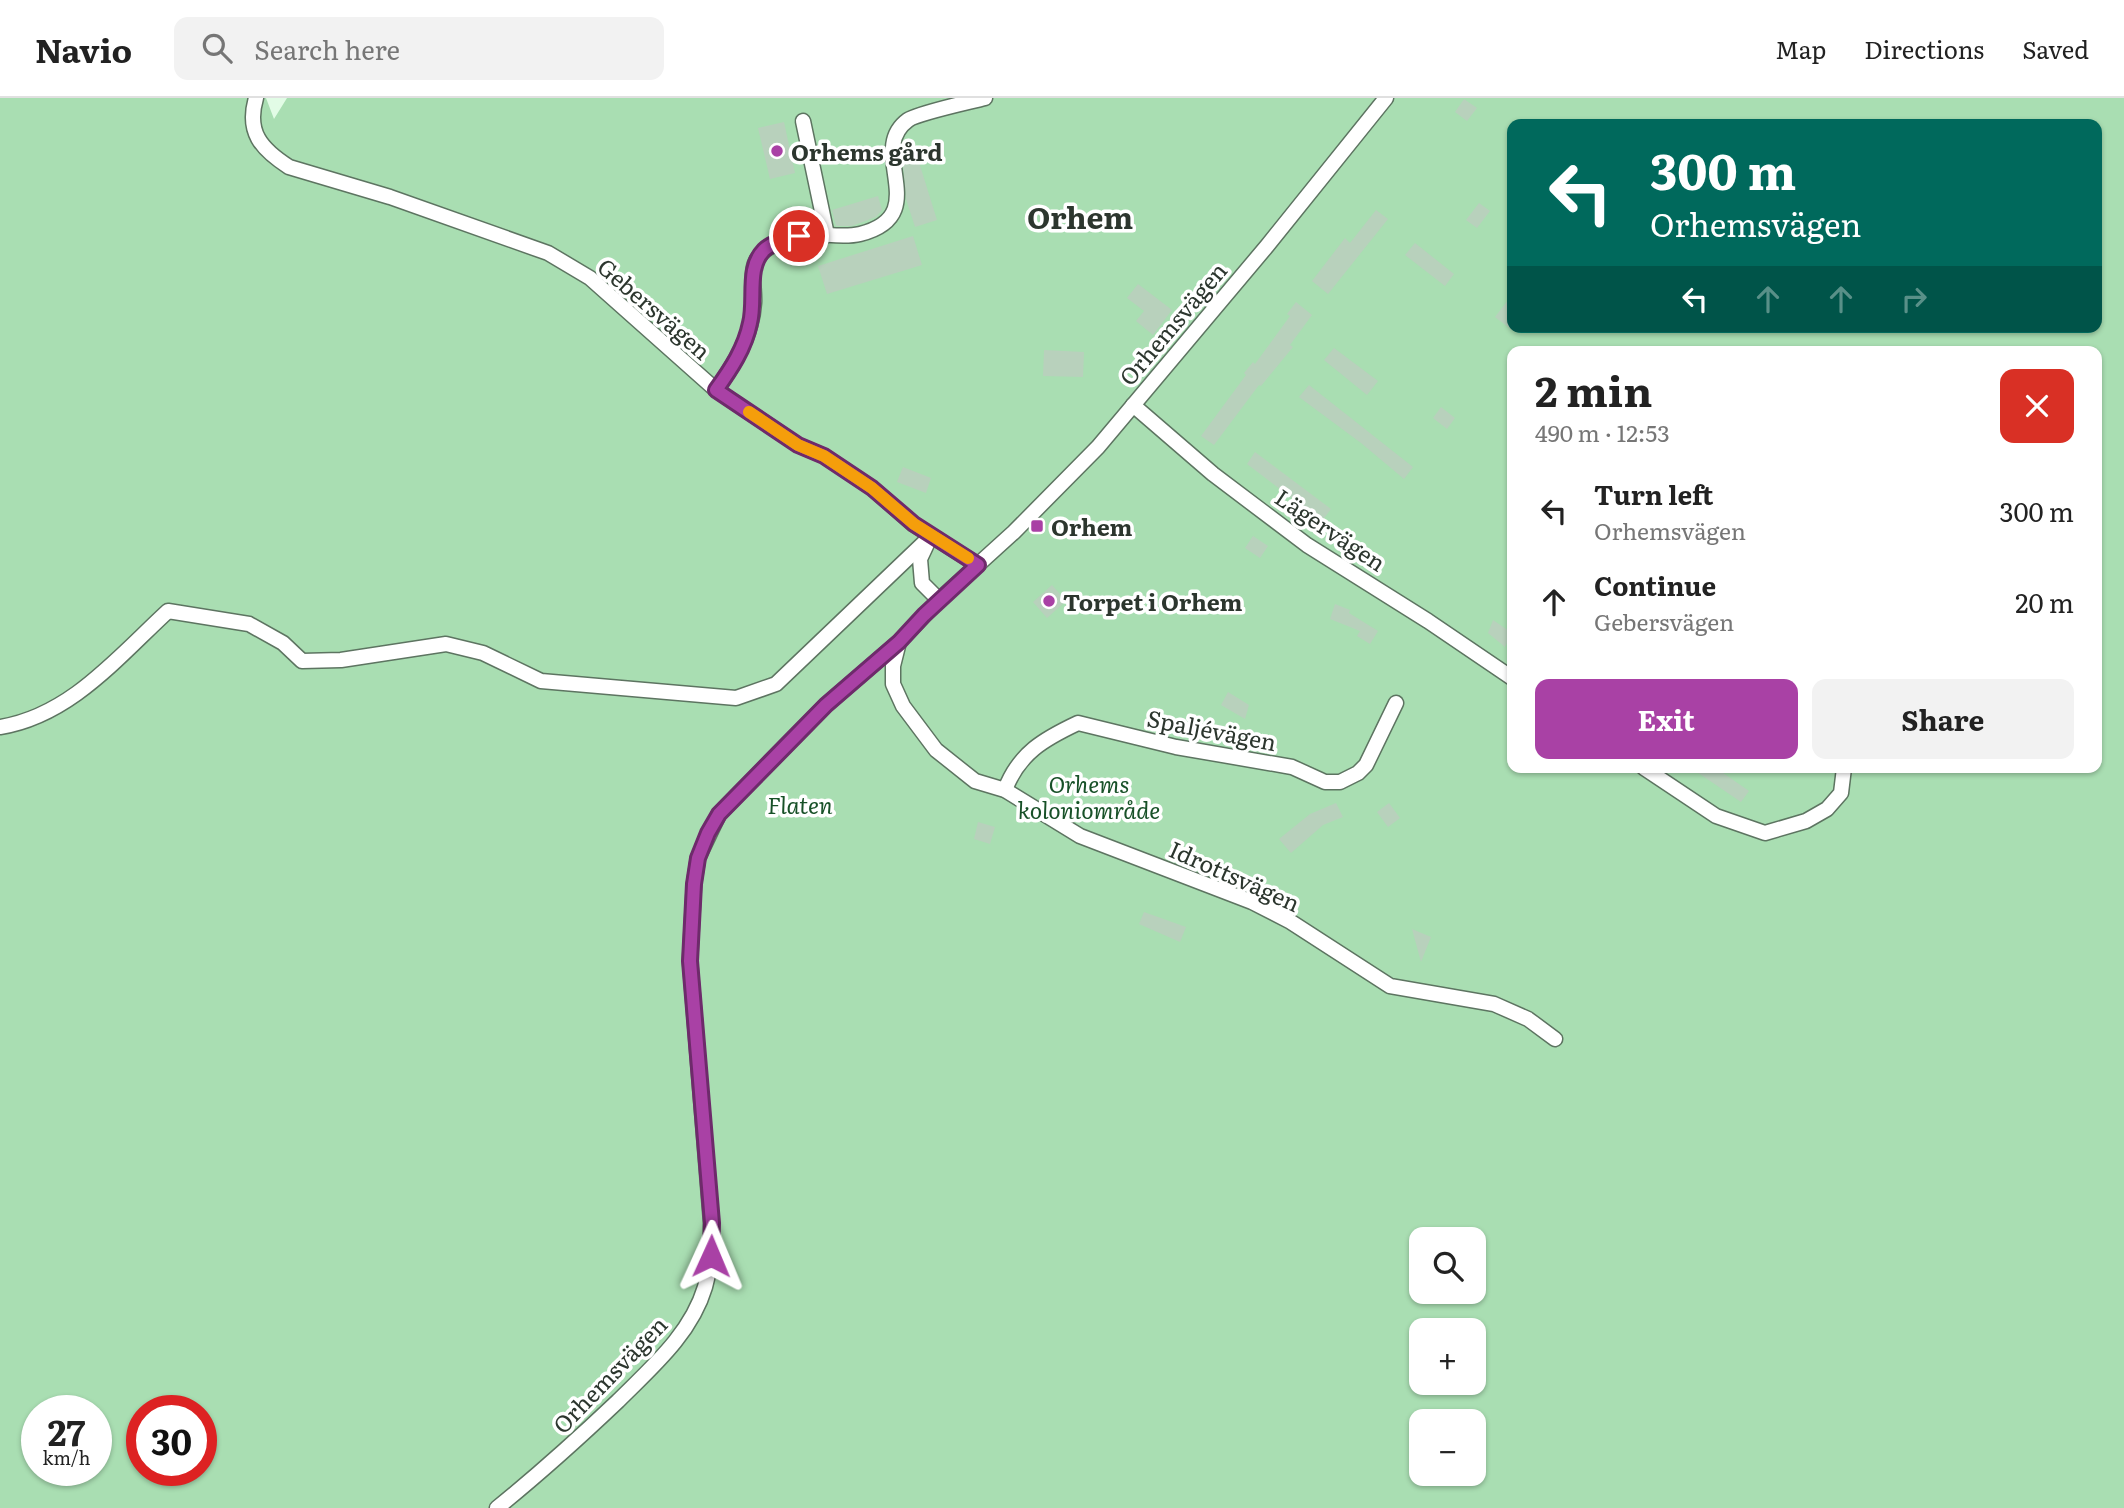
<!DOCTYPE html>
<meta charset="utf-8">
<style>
body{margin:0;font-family:Literata,serif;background:#f2f2f2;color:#222;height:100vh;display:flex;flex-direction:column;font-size:26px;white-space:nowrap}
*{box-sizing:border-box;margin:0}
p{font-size:23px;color:#767676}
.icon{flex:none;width:38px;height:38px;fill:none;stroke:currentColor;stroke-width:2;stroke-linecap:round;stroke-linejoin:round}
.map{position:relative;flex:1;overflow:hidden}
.panel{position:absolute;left:1507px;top:248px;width:595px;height:427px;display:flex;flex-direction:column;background:#fff;border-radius:14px;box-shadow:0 2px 5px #0004}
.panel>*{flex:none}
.banner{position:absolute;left:1507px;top:21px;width:595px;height:214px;border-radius:14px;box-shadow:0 2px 5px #0004;background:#00695c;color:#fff;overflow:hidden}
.fabs{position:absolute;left:1409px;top:1129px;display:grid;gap:14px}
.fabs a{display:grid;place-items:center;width:77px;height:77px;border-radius:14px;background:#fff;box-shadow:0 2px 5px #0004;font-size:35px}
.speed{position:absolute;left:21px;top:1297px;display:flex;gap:14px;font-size:35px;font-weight:700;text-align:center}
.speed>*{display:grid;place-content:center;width:91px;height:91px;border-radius:50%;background:#fff;box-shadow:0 2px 5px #0004;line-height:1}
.speed small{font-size:18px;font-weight:400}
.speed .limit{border:10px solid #d22;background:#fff;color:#111}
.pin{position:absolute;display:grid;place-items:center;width:60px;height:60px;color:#fff;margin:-30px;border:4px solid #fff;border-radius:50%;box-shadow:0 2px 7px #0007}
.me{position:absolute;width:77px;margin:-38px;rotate:1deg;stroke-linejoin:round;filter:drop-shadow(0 0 5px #0008)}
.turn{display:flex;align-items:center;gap:24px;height:147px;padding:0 28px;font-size:32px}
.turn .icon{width:91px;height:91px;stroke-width:2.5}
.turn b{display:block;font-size:49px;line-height:60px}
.lanes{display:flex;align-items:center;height:66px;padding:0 28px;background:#0003;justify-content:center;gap:35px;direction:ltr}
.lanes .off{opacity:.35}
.round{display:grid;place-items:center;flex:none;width:74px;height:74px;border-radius:14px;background:#f2f2f2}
.headline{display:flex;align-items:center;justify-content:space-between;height:119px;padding:0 28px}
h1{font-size:42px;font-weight:700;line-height:52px}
.action{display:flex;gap:14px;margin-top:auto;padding:14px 28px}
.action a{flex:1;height:80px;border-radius:14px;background:#a941a5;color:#fff;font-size:28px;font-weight:700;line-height:80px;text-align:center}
.action a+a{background:#f2f2f2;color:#222}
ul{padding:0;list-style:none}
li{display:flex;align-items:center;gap:21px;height:91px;padding:0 28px}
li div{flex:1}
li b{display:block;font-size:26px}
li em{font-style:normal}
header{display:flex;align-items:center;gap:42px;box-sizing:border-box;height:98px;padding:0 35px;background:#fff;border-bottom:2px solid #e0e0e0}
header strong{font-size:33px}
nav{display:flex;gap:38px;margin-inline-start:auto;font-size:24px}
.search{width:490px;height:63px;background:#f2f2f2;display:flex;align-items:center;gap:18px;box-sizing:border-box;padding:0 24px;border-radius:14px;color:#767676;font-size:26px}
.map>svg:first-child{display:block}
.green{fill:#a9deb2;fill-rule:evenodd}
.building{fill:#b8d1bc}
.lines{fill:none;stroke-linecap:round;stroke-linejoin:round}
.minor-casing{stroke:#5d7461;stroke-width:17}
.minor{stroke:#fff;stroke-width:14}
.route-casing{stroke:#6e2a6b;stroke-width:18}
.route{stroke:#a941a5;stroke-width:12}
.slow{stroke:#f59e0b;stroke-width:12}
.poi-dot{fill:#a941a5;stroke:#fff;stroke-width:2.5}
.labels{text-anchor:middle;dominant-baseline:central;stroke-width:7;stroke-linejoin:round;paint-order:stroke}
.poi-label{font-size:23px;font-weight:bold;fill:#2c362e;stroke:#fff;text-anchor:start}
.street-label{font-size:23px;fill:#2c362e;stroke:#fff}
.park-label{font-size:23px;font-style:italic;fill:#185128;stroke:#fff}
.district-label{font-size:30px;font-weight:bold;fill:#2c362e;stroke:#fff}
</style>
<header>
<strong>Navio</strong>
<div class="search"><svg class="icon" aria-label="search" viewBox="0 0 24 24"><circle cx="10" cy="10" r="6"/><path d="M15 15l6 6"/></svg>Search here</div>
<nav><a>Map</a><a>Directions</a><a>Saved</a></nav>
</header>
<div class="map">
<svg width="2124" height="1410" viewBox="0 0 2124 1410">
<rect width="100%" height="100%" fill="#e2fce6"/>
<path class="green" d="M0,0h266l8,21 13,-21h1837v1410h-2124zM1512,26h584v203h-584zM1512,254h584v416h-584zM1421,1141h53v53h-53zM1421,1232h53v52h-53zM37,1312h59v60h-59zM142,1312h59v60h-59zM1421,1323h53v53h-53z"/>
<g class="building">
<polygon points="1464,1 1477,10 1467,23 1455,14"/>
<polygon points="784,24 795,75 770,81 758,30"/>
<polygon points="918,61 937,122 915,129 906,101 903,65"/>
<polygon points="878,98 882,112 876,119 852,128 836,128 832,112"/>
<polygon points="1479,105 1490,113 1477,130 1466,122"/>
<polygon points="1376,112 1388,121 1328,196 1312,183 1345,140 1350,145"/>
<polygon points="913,138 922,167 827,196 818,168"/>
<polygon points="1415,145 1454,176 1445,188 1405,157"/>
<polygon points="1138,186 1172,212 1153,237 1136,223 1144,213 1127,200"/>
<polygon points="1512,197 1512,232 1495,219"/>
<polygon points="1296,204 1312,217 1290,247 1293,249 1261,288 1259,287 1214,347 1201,338 1246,277 1244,275 1253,264 1255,266 1290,218 1287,216"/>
<polygon points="1334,250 1378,283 1367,297 1324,262"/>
<polygon points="1044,252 1084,254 1083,279 1043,278"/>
<polygon points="1309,287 1413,369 1404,381 1361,345 1299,299"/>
<polygon points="1441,309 1455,320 1447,331 1433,320"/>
<polygon points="1255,354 1331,411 1322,423 1247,366"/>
<polygon points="903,369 931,380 926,395 897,384"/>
<polygon points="1253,438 1268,448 1260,460 1245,450"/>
<polygon points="1052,487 1066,503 1047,520 1033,504"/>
<polygon points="1335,506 1350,512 1349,515 1378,533 1370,546 1357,538 1360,533 1330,521"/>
<polygon points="1493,522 1512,535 1505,549 1488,535"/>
<polygon points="1228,594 1249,607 1245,621 1221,607"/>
<polygon points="1691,670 1716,670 1749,693 1741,704"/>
<polygon points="1336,705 1343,719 1323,727 1291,755 1279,741 1310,716"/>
<polygon points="1389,705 1400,720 1388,729 1377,714"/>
<polygon points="978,724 995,729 990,746 974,741"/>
<polygon points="1144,814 1186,829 1180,844 1139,826"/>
<polygon points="1412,831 1431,839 1421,864"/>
</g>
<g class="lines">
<g class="minor-casing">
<g id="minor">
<path d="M256,0c-10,34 5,51 33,69l101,30 158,56 42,25 126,112 82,55 26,11 48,32 41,36 65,41"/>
<polyline points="803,23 827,137"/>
<path d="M716,292c18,-25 36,-54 38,-87 1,-13 -4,-30 2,-42 9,-17 38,-27 56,-27 16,0 32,4 48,0 75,-19 5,-83 48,-114 10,-7 62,-18 77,-22"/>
<polyline points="1133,307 1213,376 1307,447 1428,523 1512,580"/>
<polyline points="927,446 920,461 922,485 939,502"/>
<polyline points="899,544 893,568 893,586 903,608 936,652 975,683 1005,692 1080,738 1252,804 1291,824 1390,888 1494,906 1528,921 1555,941"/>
<path d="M0,629c70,-11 118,-70 168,-116l81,13 34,19 19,18 39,-1 105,-16 37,9 58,28 195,17 40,-14 155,-148"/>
<polyline points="1644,670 1716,718 1765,735 1806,723 1827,711 1841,695 1844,670"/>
<path d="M1005,692c14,-37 39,-51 73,-67l98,24 116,20 33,15h15l18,-9 8,-8 30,-62"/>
<path d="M497,1410c42,-34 82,-70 121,-107 34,-34 73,-67 87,-114 6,-21 6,-43 6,-65l-21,-261 4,-77 4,-26 21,-44 107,-109 73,-63 40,-42 75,-68 84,-85 169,-201 119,-148"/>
</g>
</g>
<use href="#minor" class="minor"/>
</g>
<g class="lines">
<g class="route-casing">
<path id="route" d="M711,1158l1,-33 -22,-262 4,-77 4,-26 10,-25 11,-19 107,-109 73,-63 25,-27 54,-50 -64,-41 -42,-36 -48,-32 -26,-11 -82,-55c15,-21 29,-42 34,-67 6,-23 -4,-55 14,-73 8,-8 25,-11 35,-14"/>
</g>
<use href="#route" class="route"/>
<polyline class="slow" points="749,314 798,347 824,358 872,390 914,426 968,460"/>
</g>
<g class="poi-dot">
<circle cx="777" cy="53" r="7"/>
<rect x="1030" y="421" width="14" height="14" rx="3.5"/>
<circle cx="1049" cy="503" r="7"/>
</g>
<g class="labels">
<g class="poi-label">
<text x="791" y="53">Orhems gård</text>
<text x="1051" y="428">Orhem</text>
<text x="1063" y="503">Torpet i Orhem</text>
</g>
<g class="street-label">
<text transform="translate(655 210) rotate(41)">Gebersvägen</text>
<text transform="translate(1172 225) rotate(-50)">Orhemsvägen</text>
<text transform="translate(1331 431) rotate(34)">Lägervägen</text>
<text transform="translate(1212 631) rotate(11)">Spaljévägen</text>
<text transform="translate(1235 777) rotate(24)">Idrottsvägen</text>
<text transform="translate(609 1276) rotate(-46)">Orhemsvägen</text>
</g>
<g class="park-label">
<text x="1089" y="685">Orhems<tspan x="1089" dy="26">koloniområde</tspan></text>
<text x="800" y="706">Flaten</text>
</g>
<g class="district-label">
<text x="1080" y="118">Orhem</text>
</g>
</g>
</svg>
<div class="fabs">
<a><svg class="icon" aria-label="search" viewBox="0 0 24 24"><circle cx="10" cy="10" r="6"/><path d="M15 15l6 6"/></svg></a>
<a>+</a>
<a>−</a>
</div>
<div class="speed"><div>27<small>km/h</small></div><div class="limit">30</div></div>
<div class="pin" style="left:799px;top:138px;background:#d93025"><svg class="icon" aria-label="arrive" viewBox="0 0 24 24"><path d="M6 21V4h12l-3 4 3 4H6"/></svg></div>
<svg class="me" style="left:711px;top:1158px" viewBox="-20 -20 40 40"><path d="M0-17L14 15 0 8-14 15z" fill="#a941a5" stroke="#fff" stroke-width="4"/></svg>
<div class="banner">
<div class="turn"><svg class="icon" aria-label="left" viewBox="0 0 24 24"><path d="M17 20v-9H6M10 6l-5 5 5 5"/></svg><div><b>300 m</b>Orhemsvägen</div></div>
<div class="lanes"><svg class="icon" aria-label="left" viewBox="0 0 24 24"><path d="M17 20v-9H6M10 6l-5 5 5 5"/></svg><svg class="icon off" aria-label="ahead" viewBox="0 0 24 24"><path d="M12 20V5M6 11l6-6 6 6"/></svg><svg class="icon off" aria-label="ahead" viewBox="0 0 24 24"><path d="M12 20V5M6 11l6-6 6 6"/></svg><svg class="icon off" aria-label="right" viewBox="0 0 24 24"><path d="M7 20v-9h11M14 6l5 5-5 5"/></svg></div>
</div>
<section class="panel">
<div class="headline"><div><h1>2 min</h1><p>490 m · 12:53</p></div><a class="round" style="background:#d93025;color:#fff"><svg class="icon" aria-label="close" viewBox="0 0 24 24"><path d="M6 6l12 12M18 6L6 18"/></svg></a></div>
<ul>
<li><svg class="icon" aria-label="left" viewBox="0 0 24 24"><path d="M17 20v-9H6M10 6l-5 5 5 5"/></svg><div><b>Turn left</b><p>Orhemsvägen</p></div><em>300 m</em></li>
<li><svg class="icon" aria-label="ahead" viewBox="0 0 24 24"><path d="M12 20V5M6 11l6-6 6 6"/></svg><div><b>Continue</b><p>Gebersvägen</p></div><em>20 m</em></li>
</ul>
<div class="action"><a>Exit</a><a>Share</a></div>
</section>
</div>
